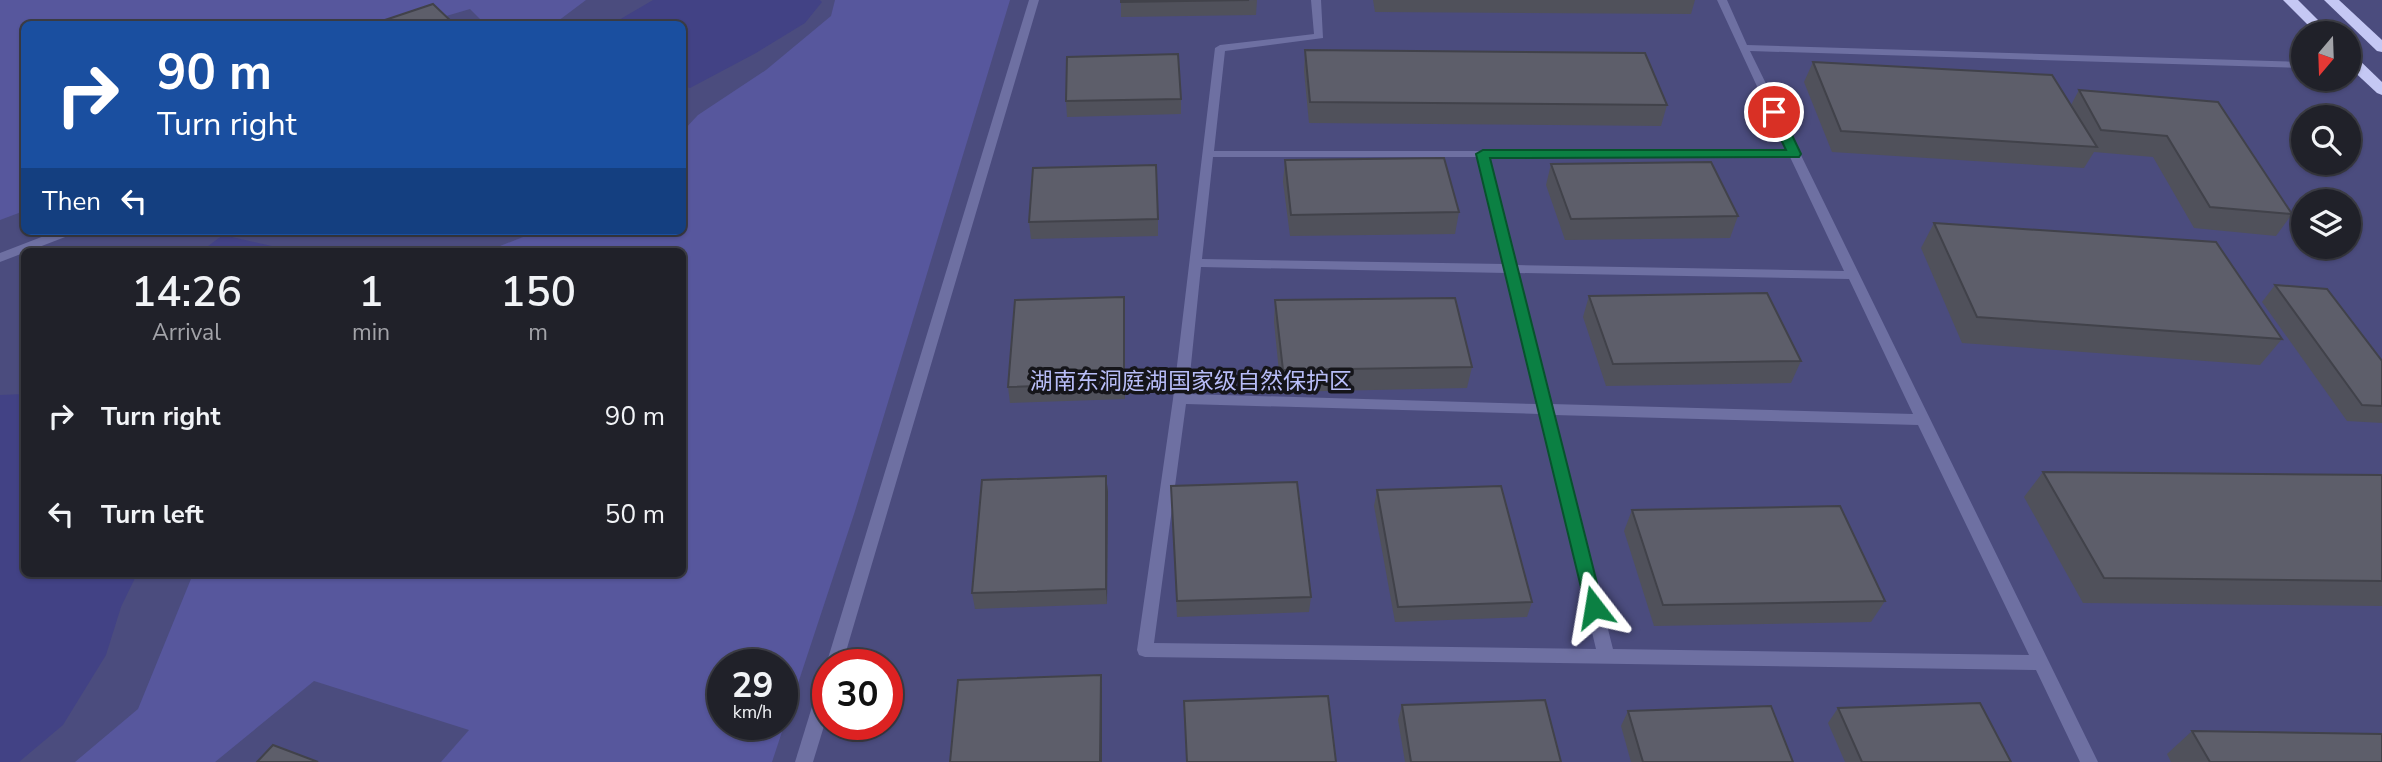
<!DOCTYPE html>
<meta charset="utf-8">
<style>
body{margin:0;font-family:"Nunito Sans","Noto Sans SC",sans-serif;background:#2d2e35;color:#f1f3f6;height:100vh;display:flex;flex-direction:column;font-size:26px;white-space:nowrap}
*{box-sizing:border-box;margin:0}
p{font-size:23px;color:#a2a3a8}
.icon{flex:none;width:38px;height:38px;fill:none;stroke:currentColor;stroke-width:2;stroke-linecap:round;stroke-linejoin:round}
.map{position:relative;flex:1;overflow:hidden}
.drawer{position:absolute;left:21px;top:248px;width:665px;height:329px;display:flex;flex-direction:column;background:#202129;border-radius:10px;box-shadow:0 2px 5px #0004,0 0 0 2px #3d3e46}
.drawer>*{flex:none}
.banner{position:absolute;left:21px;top:21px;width:665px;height:214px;border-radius:10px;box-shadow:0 2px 5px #0004,0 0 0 2px #3d3e46;background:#1a4fa0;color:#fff;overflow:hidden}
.needle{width:46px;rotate:199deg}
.buttons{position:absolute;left:2291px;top:21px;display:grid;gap:14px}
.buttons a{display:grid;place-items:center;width:70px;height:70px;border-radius:50%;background:#202129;box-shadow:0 2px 5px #0004,0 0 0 2px #3d3e46;font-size:35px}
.speed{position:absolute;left:707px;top:649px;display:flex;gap:14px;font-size:35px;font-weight:700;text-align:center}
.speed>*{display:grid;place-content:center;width:91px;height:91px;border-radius:50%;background:#202129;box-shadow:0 2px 5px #0004,0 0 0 2px #3d3e46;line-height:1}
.speed small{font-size:18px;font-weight:400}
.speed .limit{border:10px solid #d22;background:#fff;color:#111}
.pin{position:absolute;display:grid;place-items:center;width:60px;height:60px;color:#fff;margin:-30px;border:4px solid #fff;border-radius:50%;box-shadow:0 2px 7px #0007}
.me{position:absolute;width:77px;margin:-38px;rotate:346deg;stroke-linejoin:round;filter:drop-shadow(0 0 5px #0008)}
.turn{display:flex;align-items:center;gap:24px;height:147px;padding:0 21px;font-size:32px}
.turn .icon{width:91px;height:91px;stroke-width:2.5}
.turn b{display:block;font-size:49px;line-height:60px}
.then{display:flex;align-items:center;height:66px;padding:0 21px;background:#0003;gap:14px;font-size:26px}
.eta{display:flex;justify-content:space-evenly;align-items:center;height:119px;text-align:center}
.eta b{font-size:42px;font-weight:600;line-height:49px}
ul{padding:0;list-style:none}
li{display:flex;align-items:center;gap:21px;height:98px;padding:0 21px}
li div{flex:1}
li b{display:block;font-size:26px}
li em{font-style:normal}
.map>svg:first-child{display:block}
.green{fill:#4b4c7e;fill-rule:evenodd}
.forest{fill:#57579d;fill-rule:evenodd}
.water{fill:#424285}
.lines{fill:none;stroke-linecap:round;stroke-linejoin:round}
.minor{fill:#6e70a2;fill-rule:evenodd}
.trunk{fill:#c5c8f4;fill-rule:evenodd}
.wall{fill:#50515b}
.shaded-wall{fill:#41424a}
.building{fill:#5d5e6a;stroke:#41424a;stroke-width:2}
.route{fill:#0b8043;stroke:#07532c;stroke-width:2}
.labels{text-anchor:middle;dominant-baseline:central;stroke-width:7;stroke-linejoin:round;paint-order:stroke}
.park-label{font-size:23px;fill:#b8bdf8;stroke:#15151a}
</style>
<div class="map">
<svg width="2382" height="762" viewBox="0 0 2382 762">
<rect width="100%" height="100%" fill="#2b2c37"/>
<path class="green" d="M0,0h2382v762h-2382zM24,24h658v207h-658zM2303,33h45v46h-45zM2303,117h45v46h-45zM2303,201h45v46h-45zM24,252h658v322h-658zM723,665h59v59h-59zM828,665h59v59h-59z"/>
<g class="forest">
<polygon points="0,0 586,0 554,24 485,24 470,9 419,24 24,24 24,211 0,220"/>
<path d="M835,0h175l-155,511 -83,251h-331l28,-32 -155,-49 -99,81h-140l63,-53 55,-135h489v-322h-197l53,-21h144l1,-100 15,-16 68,-45 65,-54zM723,665h59v59h-59z"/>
</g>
<g class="water">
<polygon points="653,0 820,0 822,2 805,23 756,53 690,88 683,86 682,24 612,24"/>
<polygon points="223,235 298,252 200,252"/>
<polygon points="24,394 24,574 137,574 121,607 106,655 63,725 19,762 0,762 0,395"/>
</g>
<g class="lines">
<g class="minor">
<polygon points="1029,0 1039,0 842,665 828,665 828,670 826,665"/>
<path d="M1311,0h10l2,38 -98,13 -11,100h573l-70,-151h10l20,45 556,17v6l-553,-17 348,711h-18l-44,-92 -891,-13 -6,-2 -2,-5 36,-251 42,-351 5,-3 94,-11zM1213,157h265l26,107 -302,-5zM1490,157h300l54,114 -328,-6zM1201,267l305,6 31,131 -349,-10zM1519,273l330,6 64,135 -362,-10zM1186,404l354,10 56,235 -442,-6zM1554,415l364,10 111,230 -416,-6z"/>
<polygon points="57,231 75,231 73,234 0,262 0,253"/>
<polygon points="828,677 828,713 813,762 795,762 819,684 822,679"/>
</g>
<g class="trunk">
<polygon points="2283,0 2298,0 2331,33 2316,33"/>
<polygon points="2324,0 2339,0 2382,40 2382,52 2377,51"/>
<polygon points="2348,53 2353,54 2382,82 2382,95 2377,93 2348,66"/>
</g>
</g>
<g class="wall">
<polygon points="1257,0 1256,15 1121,17 1121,2"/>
<polygon points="1373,0 1695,0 1691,14 1375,12"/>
<polygon points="1305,50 1667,105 1661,126 1309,123 1304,71"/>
<polygon points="1813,62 2071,105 2079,90 2218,102 2292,214 2276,236 2194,228 2153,157 2094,152 2084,168 1832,152 1804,82"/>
<polygon points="1181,99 1181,114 1067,117 1066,101"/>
<polygon points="1285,160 1459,212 1455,234 1290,236 1283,182"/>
<polygon points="1551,164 1738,216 1730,238 1565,240 1546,185"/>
<polygon points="1158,219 1158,236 1031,239 1029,222"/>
<polygon points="1934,223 2282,339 2260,365 1962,343 1921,248"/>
<polygon points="2275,285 2382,361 2382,423 2347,421 2262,302"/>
<polygon points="1589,296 1801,361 1791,383 1606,386 1583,317"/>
<polygon points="1124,297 1125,399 1010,403 1008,387"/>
<polygon points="1275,300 1472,367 1467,388 1281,392 1274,322"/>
<polygon points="2043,472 2382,475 2382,606 2083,603 2024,497"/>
<polygon points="1106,476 1108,492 1107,604 975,609 972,593"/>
<polygon points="1377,490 1532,602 1527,617 1395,622 1374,506"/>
<polygon points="1172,501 1311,597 1309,612 1177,617"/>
<polygon points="1632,510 1885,601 1871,622 1654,626 1624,531"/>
<polygon points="1402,705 1561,762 1405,762 1398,720"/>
<polygon points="1838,708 2011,762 1845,762 1828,723"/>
<polygon points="1628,711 1793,762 1631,762 1621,726"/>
<polygon points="2192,731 2382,762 2171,762 2167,754"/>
</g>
<g class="shaded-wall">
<polygon points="1124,297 1125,313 1125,399 1124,383"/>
<polygon points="1106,476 1108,492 1107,604 1106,589"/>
<polygon points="1101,675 1102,690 1102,762 1100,762"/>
</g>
<g class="building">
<polygon points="1121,0 1249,0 1121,2"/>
<polygon points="433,4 454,24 373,24"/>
<polygon points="1305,50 1645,53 1667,105 1310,102"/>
<polygon points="1178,54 1181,99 1066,101 1067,57"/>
<polygon points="1813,62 2052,75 2097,147 1841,131"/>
<polygon points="2079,90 2218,102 2292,214 2210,207 2167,136 2101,130"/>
<polygon points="1444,158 1459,212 1291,215 1285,160"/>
<polygon points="1711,162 1738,216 1571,219 1551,164"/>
<polygon points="1156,165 1158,219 1029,222 1033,168"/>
<polygon points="1934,223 2216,242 2282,339 1977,317"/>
<polygon points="2275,285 2327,289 2382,361 2382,406 2362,405"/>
<polygon points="1767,293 1801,361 1613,364 1589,296"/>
<polygon points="1124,297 1124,383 1008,387 1015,300"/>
<polygon points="1455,298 1472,367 1283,370 1275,300"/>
<polygon points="2043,472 2382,475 2382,581 2104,578"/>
<polygon points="1106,476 1106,589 972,593 982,480"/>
<polygon points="1297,482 1311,597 1177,601 1171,486"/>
<polygon points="1501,486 1532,602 1398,607 1377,490"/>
<polygon points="1840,506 1885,601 1663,605 1632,510"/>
<polygon points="1101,675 1100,762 950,762 958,680"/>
<polygon points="1328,696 1336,762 1187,762 1184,701"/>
<polygon points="1545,700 1561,762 1411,762 1402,705"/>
<polygon points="1980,703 2011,762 1862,762 1838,708"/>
<polygon points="1771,706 1793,762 1643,762 1628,711"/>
<polygon points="2192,731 2382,734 2382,762 2210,762"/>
<polygon points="273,745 318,762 257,762"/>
</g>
<polygon class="route" points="1774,108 1781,112 1801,154 1799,157 1490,158 1603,607 1600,612 1594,615 1587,612 1476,154 1483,150 1786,150 1768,112"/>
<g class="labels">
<g class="park-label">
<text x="1191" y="381">湖南东洞庭湖国家级自然保护区</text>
</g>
</g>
</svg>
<div class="buttons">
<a><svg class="needle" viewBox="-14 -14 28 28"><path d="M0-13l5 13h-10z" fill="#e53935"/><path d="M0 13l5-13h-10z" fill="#a2a3a8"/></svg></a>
<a><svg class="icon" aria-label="search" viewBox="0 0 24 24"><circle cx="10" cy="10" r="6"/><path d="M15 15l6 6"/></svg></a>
<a><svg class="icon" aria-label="layers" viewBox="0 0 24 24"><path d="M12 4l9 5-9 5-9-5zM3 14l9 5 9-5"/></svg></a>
</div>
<div class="speed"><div>29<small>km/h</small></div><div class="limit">30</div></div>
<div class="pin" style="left:1774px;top:112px;background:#d93025"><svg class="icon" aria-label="arrive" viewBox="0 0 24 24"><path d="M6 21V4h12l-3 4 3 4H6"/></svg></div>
<svg class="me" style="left:1594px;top:607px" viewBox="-20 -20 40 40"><path d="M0-17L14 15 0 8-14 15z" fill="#0b8043" stroke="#fff" stroke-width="4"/></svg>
<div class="banner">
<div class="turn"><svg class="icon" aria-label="right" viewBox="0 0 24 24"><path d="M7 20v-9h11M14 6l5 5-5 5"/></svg><div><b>90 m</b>Turn right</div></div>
<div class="then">Then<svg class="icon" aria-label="left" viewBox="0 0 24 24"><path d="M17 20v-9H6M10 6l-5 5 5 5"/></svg></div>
</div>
<section class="drawer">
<div class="eta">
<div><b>14:26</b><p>Arrival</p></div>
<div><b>1</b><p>min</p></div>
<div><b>150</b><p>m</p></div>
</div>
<ul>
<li><svg class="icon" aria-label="right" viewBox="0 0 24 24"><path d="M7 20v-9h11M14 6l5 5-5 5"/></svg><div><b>Turn right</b></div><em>90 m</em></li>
<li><svg class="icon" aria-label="left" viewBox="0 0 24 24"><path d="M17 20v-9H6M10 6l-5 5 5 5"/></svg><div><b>Turn left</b></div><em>50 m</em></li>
</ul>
</section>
</div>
